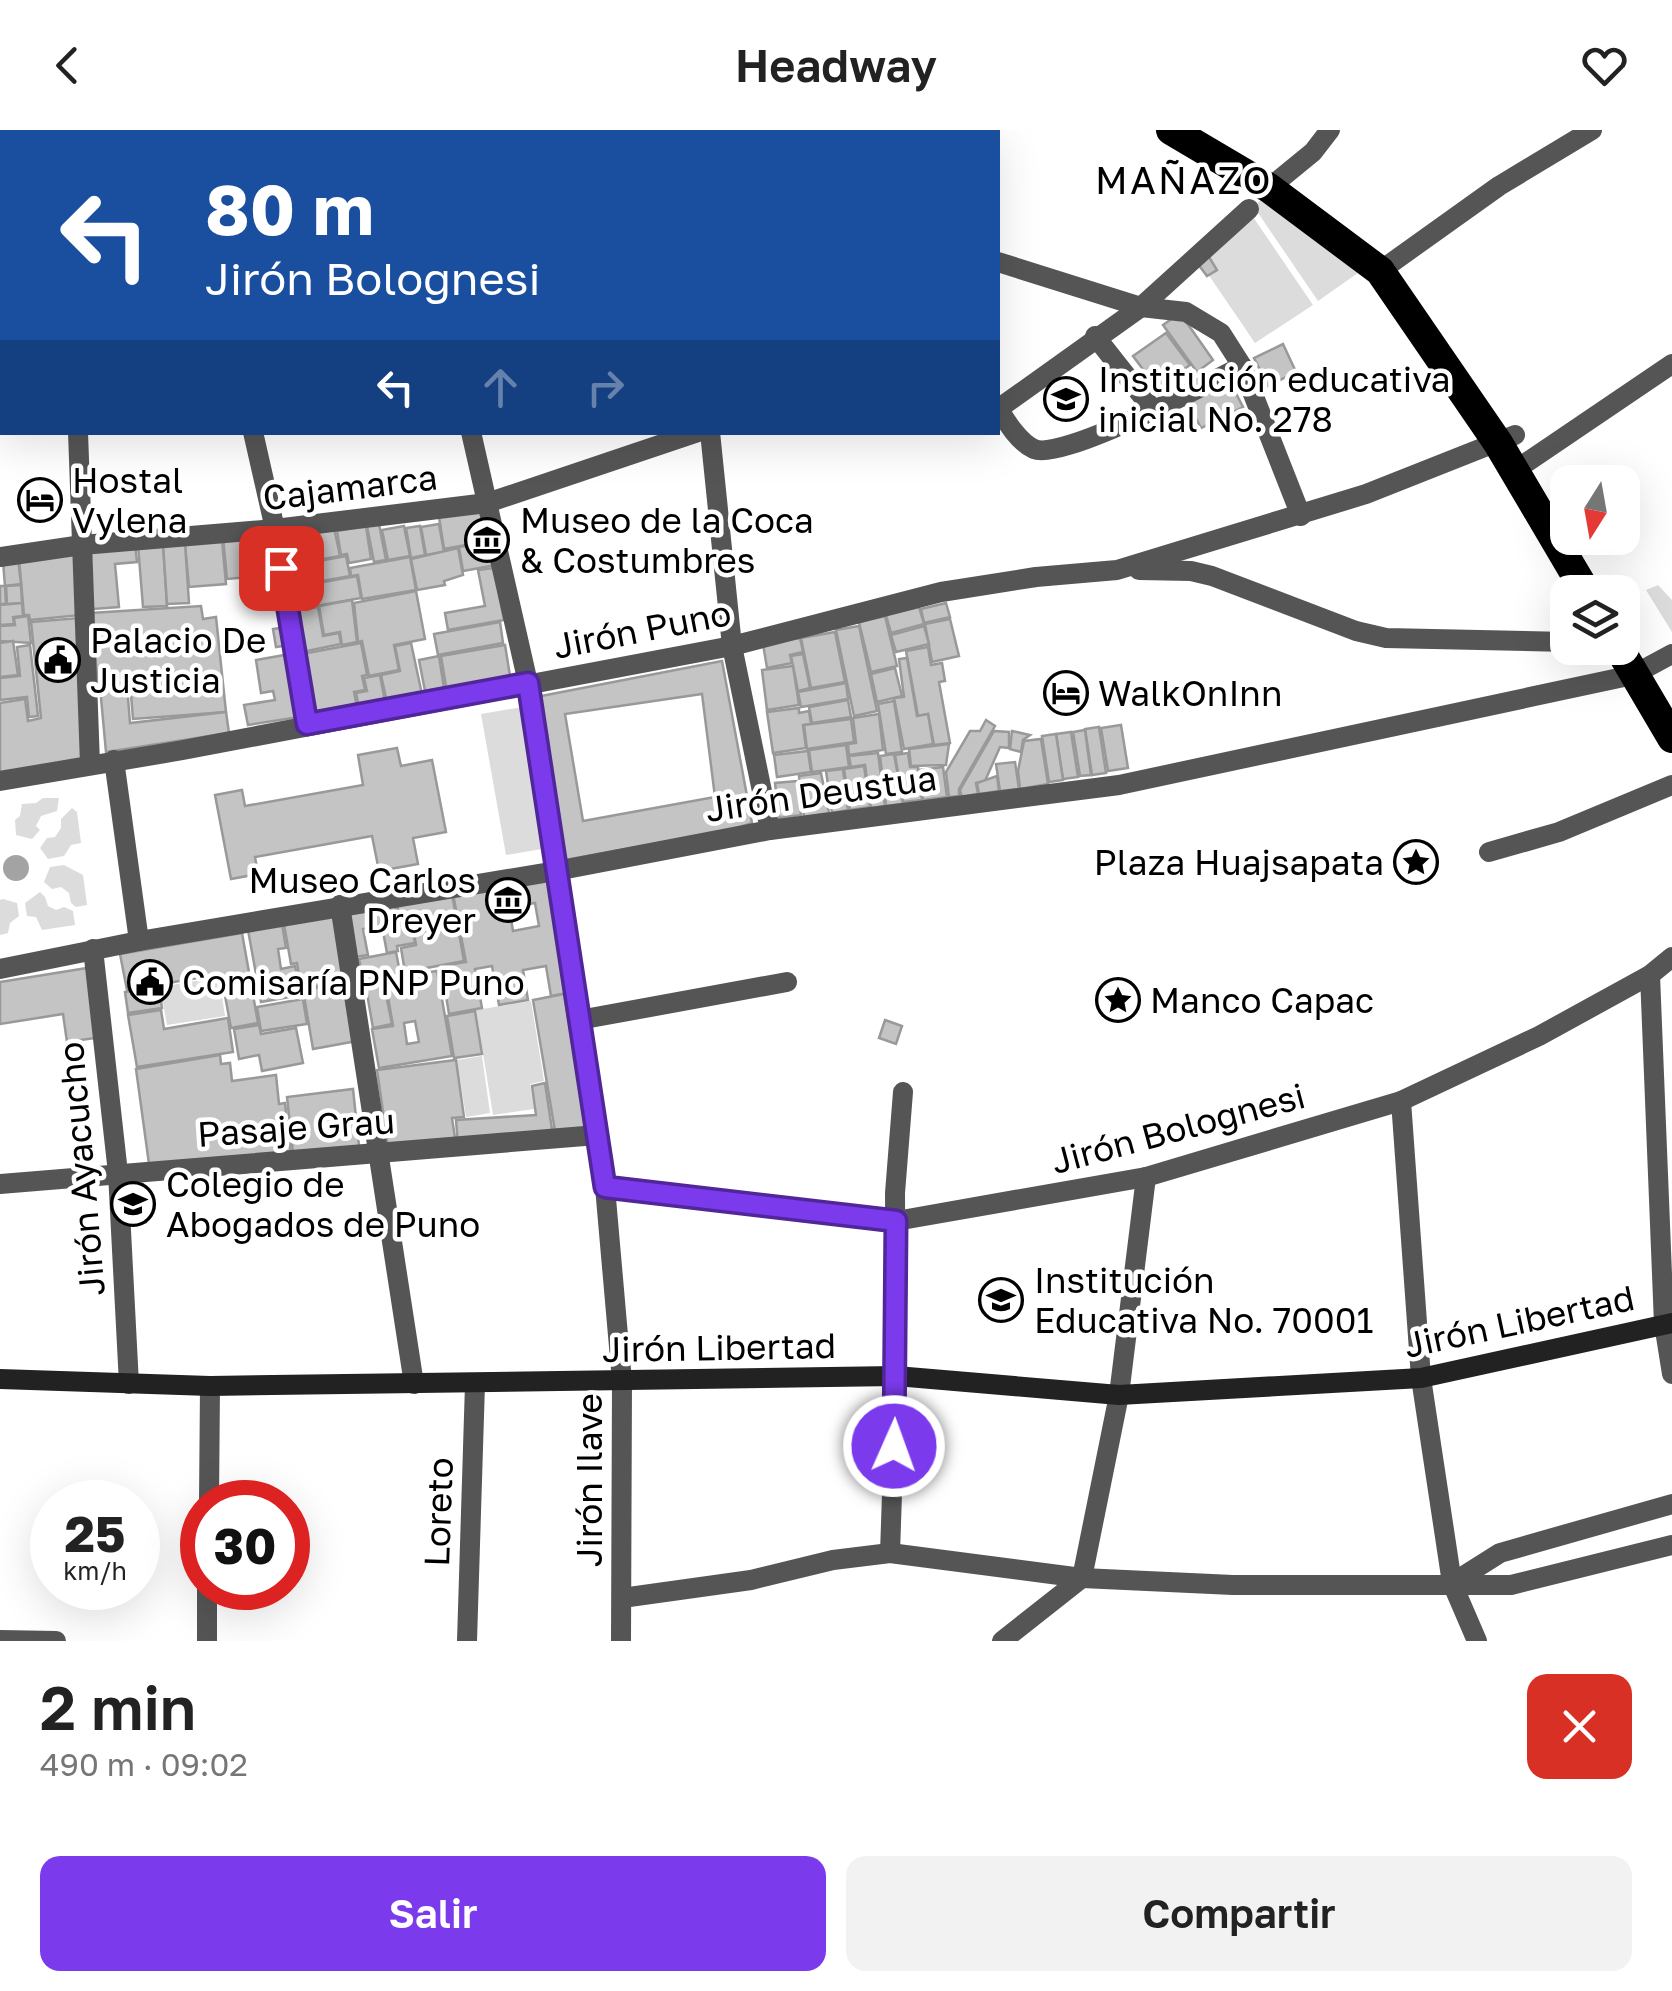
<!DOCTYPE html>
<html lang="es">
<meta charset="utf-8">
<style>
body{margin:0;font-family:"Golos Text",sans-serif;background:#f2f2f2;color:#222;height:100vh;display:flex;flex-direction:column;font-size:38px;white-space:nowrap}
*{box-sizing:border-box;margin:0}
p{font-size:32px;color:#767676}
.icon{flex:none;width:55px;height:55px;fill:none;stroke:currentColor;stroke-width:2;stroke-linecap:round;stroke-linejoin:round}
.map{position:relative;height:1511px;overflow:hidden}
.drawer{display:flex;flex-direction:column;background:#fff;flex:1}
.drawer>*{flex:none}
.banner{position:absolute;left:0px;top:0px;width:1000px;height:305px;box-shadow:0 10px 40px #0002;background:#1a4fa0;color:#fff;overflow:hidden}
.needle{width:65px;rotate:191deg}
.fabs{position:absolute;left:1550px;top:335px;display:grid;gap:20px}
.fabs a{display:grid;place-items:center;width:90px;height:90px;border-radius:20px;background:#fff;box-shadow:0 10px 40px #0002;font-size:50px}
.speed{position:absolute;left:30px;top:1350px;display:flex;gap:20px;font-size:50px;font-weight:700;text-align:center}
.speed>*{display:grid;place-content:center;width:130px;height:130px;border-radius:50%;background:#fff;box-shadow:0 10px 40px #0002;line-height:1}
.speed small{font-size:25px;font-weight:400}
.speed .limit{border:15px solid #d22;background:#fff;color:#111}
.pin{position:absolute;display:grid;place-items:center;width:85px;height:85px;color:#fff;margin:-42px;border-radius:20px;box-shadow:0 5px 15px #0006}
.me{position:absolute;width:110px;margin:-55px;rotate:2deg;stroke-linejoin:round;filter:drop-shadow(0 0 8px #0008)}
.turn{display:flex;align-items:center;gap:35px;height:210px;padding:0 40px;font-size:45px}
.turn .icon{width:130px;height:130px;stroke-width:2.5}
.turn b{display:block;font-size:70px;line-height:85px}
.lanes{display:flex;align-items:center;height:95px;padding:0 40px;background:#0003;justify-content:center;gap:50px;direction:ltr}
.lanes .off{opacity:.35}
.round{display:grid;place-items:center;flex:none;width:105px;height:105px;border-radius:20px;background:#f2f2f2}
.headline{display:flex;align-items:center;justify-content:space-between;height:170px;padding:0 40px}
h1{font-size:60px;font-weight:600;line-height:75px}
.cta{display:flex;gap:20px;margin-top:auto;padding:20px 40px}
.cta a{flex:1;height:115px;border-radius:20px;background:#7c3aed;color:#fff;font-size:40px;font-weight:600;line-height:115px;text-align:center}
.cta a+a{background:#f2f2f2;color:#222}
header{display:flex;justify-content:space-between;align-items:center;height:130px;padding:0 40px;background:#fff;font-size:45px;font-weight:600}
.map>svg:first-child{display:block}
.green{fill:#dcdcdc}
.water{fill:#a3a3a3}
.building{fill:#c4c4c4;stroke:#999;stroke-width:2.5;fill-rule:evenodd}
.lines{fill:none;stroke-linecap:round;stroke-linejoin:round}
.street{stroke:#555;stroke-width:20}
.secondary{stroke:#222;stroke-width:20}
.highway{stroke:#000;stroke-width:30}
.route-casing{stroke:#51269a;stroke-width:25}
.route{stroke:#7c3aed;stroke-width:18}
.labels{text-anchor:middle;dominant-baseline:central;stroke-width:9;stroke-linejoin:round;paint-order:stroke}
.poi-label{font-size:35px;fill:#000;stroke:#fff;text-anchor:start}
.street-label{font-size:35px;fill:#000;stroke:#fff}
.neighbourhood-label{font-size:38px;letter-spacing:2.5px;fill:#000;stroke:#fff}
</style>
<header><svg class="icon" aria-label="back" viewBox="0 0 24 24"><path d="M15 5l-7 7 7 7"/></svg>Headway<svg class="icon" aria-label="heart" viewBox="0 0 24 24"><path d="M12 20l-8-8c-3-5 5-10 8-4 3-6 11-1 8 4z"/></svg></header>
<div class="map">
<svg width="1672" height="1511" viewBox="0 0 1672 1511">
<rect width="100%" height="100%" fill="#fff"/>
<g class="green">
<polygon points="1264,66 1365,138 1318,171 1254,77"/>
<polygon points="1253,87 1313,175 1255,213 1195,125"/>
<polygon points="1658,455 1672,470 1672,502 1646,460"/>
<polygon points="522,577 548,718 506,725 481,584"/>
<polygon points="43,668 59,668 57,681 41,686 36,696 40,700 32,709 16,705 15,690 20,686 22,674 36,673"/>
<polygon points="72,678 77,682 81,713 71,715 64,726 48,729 40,718 47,708 55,707 61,698 61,689"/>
<polygon points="64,735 83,745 87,775 76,777 71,773 69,763 61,757 52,759 44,752 50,737"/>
<polygon points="40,762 45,767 48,776 56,780 64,777 73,781 75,795 42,800 36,787 27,786 25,773"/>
<polygon points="3,769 17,773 19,786 10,793 8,803 0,805 0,770"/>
<polygon points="219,847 225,886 167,895 160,857"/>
<polygon points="531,871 544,951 530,954 534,979 493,985 476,880"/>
<polygon points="482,926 490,983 466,987 457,930"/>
</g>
<circle class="water" cx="16" cy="738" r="13"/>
<g class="building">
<polygon points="1209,127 1217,140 1207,146 1198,134"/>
<polygon points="1180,183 1213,230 1197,242 1163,195"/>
<polygon points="1166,203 1190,235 1157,258 1133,226"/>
<polygon points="1283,214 1296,242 1268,256 1254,228"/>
<polygon points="1228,248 1243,277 1201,298 1186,269"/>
<polygon points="488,379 493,410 444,419 439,387"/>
<polygon points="379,394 386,430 374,432 367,396"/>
<polygon points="439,394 444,422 426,425 421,397"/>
<polygon points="366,396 371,429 349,433 347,424 341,425 337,401"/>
<polygon points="404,396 410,426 388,430 382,400"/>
<polygon points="420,396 425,425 411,428 406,398"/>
<polygon points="334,398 340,426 318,430 312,402"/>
<polygon points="271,402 276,455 250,457 249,447 227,449 223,406"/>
<polygon points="312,402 317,430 296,434 290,406"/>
<polygon points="222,411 226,454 189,457 185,414"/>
<polygon points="492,412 496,435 463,441 459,417"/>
<polygon points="135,413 137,432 115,434 119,477 93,479 88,417"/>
<polygon points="163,413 167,476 143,477 138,415"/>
<polygon points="185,413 189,473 167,474 163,414"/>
<polygon points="458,418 463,445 444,451 445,455 417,460 411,429"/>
<polygon points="74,421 81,485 30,490 29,485 24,485 19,429"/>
<polygon points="346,426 350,446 295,456 291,436"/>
<polygon points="410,427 416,460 362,469 358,445 351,446 350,438"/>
<polygon points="18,429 21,454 5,456 3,431"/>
<polygon points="494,438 504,490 448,500 445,483 485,476 478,440"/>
<polygon points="357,446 361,468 299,479 295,457"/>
<polygon points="21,455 22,473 7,474 6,456"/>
<polygon points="0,456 5,456 6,474 0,474"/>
<polygon points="416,461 425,509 394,515 399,540 369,546 362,511 358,512 354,473"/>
<polygon points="352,470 357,512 342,515 340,502 324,505 319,476"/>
<polygon points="22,473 23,486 13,487 14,494 0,495 0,475"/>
<polygon points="946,473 950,487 924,493 921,479"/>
<polygon points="201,476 203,489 216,487 226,582 133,589 130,552 98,555 91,483"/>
<polygon points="318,477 323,506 339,503 341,514 302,522 295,481"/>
<polygon points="919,477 924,494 891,503 886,485"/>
<polygon points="28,486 31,513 0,511 0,496 15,495 14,488"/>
<polygon points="885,486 897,536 871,542 859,492"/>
<polygon points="79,488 87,631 0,645 0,573 25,569 28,591 41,588 31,492"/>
<polygon points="950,489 959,526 932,532 925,494"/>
<polygon points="500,492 503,513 438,525 434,504"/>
<polygon points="859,496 877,581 854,586 836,500"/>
<polygon points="924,496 929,514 896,522 891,505"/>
<polygon points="287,497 290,515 276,517 273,499"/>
<polygon points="835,502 845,552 811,558 801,508"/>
<polygon points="800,508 803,522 790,525 792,533 767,538 763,514"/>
<polygon points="13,511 18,545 0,547 0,513"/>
<polygon points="361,513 367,545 362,546 365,560 354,562 358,582 315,590 302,524"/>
<polygon points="411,513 423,569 388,577 381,545 400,541 395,516"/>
<polygon points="30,515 38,586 29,587 27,567 0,570 0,548 20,546 17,517"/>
<polygon points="505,515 511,552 447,563 441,526"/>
<polygon points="928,517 931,535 942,533 945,551 939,552 950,613 934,615 928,584 918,586 906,521"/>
<polygon points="290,524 299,587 248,595 244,575 275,570 273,561 261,563 256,530"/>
<polygon points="803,524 810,558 798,561 791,526"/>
<polygon points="439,526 444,558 425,561 419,530"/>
<polygon points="907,528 917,586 928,584 933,614 904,619 894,568 904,567 899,529"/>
<path d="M722,531l30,162 -21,7 -166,30 -29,-163zM702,564l13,103 -132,24 -18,-107z"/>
<polygon points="793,536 799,575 767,580 762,540"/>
<polygon points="895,538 902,566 877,572 871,544"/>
<polygon points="380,545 386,577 360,582 356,563 367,561 364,548"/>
<polygon points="846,553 848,569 801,577 798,562"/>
<polygon points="127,555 130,593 226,582 229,603 106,622 100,557"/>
<polygon points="848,570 851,587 812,593 809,577"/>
<polygon points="894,571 902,622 886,624 878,574"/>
<polygon points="799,578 799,583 809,581 811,594 803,595 806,618 773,623 767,582"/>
<polygon points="879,584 883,620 849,625 848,614 856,613 853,588"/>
<polygon points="851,589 854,612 807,619 804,595"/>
<polygon points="986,590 995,596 959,659 959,666 949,667 946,642 970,601 980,601"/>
<polygon points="1121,595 1128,638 1108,641 1101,598"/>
<polygon points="1099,597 1106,643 1092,645 1085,599"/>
<polygon points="1085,600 1091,645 1080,646 1073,602"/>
<polygon points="994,601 1009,602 1009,618 1000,617 985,651 976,653 978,664 962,667 960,660"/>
<polygon points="1012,601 1030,605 1023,610 1021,622 1010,619"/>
<polygon points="1071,602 1078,647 1063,649 1056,604"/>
<polygon points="1056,604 1063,650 1049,652 1042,606"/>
<polygon points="1041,609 1048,654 1020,659 1018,641 1024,611"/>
<polygon points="949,614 946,635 911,636 909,619"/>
<polygon points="846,615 849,637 812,642 809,620"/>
<polygon points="397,618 401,636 432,630 446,702 413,708 418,734 379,741 372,706 255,727 258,744 231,749 215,665 242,660 245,676 363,655 358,625"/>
<polygon points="808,621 811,642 777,647 774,625"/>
<polygon points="878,623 885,676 871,678 865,635 851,637 849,626"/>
<polygon points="908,623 910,637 918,637 922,670 903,672 895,625"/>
<polygon points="894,624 903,674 886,676 880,626"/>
<polygon points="1015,632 1019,659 1000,661 996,634"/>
<polygon points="864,636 870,677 850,680 844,639"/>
<polygon points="943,637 947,667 923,670 919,640"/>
<polygon points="843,639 848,680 832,683 826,641"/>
<polygon points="821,643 829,683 804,687 799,646"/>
<polygon points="997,646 999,661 979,664 977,653"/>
<polygon points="797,651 801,685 779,688 775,653"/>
<path d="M553,747l20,115 -22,4 -5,-30 -23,4 5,30 -29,5 -7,-39 -17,3 7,39 -33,6 -8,-48 25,-4 -13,-68zM535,773l4,23 -26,5 -4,-24z"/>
<polygon points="452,764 464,831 405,842 401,818 416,815 412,792 401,795 397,774"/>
<polygon points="395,775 399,796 411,794 415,813 397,816 398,821 387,823 382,796 363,799 368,825 355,827 347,784"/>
<polygon points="336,786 347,851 301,859 297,833 291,834 284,794"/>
<polygon points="282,794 286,818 278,819 281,839 295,836 301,865 261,872 248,800"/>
<polygon points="242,803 258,893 231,898 221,844 127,860 120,824"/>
<polygon points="396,822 400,843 363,850 359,829"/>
<polygon points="87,838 95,908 67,912 63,884 0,894 0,852"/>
<path d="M437,841l15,85 -73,12 -7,-39 21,-3 -8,-47zM415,891l4,21 -12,2 -3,-21z"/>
<polygon points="347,853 357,911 313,919 303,860"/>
<polygon points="384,855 392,894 373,898 366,858"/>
<polygon points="159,857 162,878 128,883 125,862"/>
<polygon points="564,864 587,1002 556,1007 533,870"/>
<polygon points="303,869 307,894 261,901 257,877"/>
<polygon points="161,880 164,899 228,888 233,922 137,937 128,885"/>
<polygon points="475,881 482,924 454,928 447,886"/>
<polygon points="885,890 902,896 896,914 879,908"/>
<polygon points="259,895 261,904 296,898 303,933 262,941 259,925 239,929 234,899"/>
<polygon points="220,925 221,934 230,933 232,951 276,945 279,974 285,973 291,1023 149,1034 136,939"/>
<polygon points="456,930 464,987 452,988 455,1008 388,1017 377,940"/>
<polygon points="545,953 553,1006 458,1015 456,990 536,985 532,956"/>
<polygon points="353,959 359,1016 293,1023 287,967"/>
<polygon points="143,1054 146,1092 124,1094 121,1055"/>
</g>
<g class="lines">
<g class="street">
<polyline points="58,0 58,2"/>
<polyline points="210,0 210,2"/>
<polyline points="424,0 424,2"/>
<polyline points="503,0 508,2"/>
<polyline points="790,0 794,2"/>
<polyline points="713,2 714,0"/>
<polyline points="885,2 886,0"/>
<polyline points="1269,58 1313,22 1330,0"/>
<polyline points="998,132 1141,177 1186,182 1221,203 1242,236 1301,386"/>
<polyline points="1380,141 1499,56 1592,0"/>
<polyline points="1095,206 1154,281"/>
<polyline points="0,219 2,219"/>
<polyline points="998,279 1141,177 1249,79"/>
<path d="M999,279c7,13 21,34 35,40 28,12 175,-66 208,-83"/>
<polyline points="78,302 90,634"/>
<polyline points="253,302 275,399 307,594"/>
<polyline points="471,302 528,553 605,1057 622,1251 621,1511"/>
<polyline points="710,302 732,516 770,700"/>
<polyline points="1514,341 1672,234"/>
<polyline points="0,427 82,415 275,399 487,373 698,302"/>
<polyline points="1139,440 1191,441 1212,446 1356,501 1386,508 1568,512"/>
<polyline points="114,630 139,811"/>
<polyline points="0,651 183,620 732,516 941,462 1036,447 1117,440 1366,364 1515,305"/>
<polyline points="1489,722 1559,702 1672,655"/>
<polyline points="340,775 414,1254"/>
<polyline points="93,819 118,1043 129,1254"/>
<polyline points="0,839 139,811 556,741 770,700 1119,655 1633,545 1672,524"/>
<polyline points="1650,845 1664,1194 1672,1244"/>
<polyline points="579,890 787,852"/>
<polyline points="1401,971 1421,1248 1452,1453 1477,1511"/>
<polyline points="0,1054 597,1005"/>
<polyline points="605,1057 896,1091 1146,1047 1401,971 1539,906 1650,845 1672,827"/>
<polyline points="209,1372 210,1256"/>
<polyline points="890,1423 896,1246 895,1063 903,962"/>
<polyline points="1454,1452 1500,1423 1672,1374"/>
<polyline points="622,1468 751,1450 833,1430 890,1423 1082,1448 1233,1455 1511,1455 1672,1415"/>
<polyline points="0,1510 56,1511"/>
<polyline points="207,1511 207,1458"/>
<polyline points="467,1511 475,1254"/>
<polyline points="1002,1511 1082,1448 1119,1265 1146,1047"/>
</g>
<polyline class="secondary" points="0,1249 210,1256 896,1246 1119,1265 1421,1248 1672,1193"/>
<g class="highway">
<polyline points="1171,0 1269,58 1380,141 1498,313 1586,462"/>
<polyline points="1619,518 1672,608"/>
</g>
</g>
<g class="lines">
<g class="route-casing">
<polyline id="route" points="281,438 307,594 528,553 605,1057 896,1091 894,1316"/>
</g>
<use href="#route" class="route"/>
</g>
<defs>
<g id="school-ring" transform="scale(2.25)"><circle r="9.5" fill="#fff" stroke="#000" stroke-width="1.5"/><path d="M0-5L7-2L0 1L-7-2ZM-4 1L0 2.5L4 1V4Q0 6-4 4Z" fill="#000"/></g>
<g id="hotel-ring" transform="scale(2.25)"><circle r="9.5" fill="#fff" stroke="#000" stroke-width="1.5"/><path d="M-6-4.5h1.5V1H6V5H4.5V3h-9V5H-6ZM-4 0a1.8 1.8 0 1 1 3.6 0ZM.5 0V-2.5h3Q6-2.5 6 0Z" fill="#000"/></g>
<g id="museum-ring" transform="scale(2.25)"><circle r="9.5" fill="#fff" stroke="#000" stroke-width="1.5"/><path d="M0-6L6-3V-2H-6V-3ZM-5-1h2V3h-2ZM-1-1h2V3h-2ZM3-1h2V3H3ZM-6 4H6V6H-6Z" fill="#000"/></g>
<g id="civic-ring" transform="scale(2.25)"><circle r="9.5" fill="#fff" stroke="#000" stroke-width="1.5"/><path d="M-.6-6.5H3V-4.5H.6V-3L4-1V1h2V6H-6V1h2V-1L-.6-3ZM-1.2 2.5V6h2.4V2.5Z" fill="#000"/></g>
<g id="sight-ring" transform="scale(2.25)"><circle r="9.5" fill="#fff" stroke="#000" stroke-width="1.5"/><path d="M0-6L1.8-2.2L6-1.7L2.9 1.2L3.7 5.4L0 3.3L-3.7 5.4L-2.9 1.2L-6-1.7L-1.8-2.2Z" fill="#000"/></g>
<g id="university-ring" transform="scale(2.25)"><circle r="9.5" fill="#fff" stroke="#000" stroke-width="1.5"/><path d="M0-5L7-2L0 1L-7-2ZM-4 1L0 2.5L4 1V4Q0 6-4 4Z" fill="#000"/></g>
</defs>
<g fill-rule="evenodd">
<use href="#school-ring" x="1066" y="269"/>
<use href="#hotel-ring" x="40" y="370"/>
<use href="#museum-ring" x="487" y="410"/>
<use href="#civic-ring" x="58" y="530"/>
<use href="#hotel-ring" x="1066" y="563"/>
<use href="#sight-ring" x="1416" y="732"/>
<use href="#museum-ring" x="508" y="770"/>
<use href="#civic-ring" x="150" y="852"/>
<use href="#sight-ring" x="1118" y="870"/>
<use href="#university-ring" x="133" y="1074"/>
<use href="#school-ring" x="1001" y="1170"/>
</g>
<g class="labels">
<g class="poi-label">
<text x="1098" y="249">Institución educativa<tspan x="1098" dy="40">inicial No. 278</tspan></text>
<text x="72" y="350">Hostal<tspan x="72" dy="40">Vylena</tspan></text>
<text x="520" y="390">Museo de la Coca<tspan x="520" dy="40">&amp; Costumbres</tspan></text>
<text x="90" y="510">Palacio De<tspan x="90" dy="40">Justicia</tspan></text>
<text x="1098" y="563">WalkOnInn</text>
<text x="1384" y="732" text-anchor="end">Plaza Huajsapata</text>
<text x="476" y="750" text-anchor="end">Museo Carlos<tspan x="476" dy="40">Dreyer</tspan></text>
<text x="182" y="852">Comisaría PNP Puno</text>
<text x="1150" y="870">Manco Capac</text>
<text x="166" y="1054">Colegio de<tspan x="166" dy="40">Abogados de Puno</tspan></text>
<text x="1034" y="1150">Institución<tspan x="1034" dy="40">Educativa No. 70001</tspan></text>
</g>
<g class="street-label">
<text transform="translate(350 357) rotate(-7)">Cajamarca</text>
<text transform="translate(642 499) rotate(-11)">Jirón Puno</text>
<text transform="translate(821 663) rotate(-8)">Jirón Deustua</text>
<text transform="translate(296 997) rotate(-4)">Pasaje Grau</text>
<text transform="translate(1178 998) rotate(-15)">Jirón Bolognesi</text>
<text transform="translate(81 1039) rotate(-95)">Jirón Ayacucho</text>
<text transform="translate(1519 1191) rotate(-12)">Jirón Libertad</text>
<text transform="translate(719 1217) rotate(-1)">Jirón Libertad</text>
<text transform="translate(589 1350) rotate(-90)">Jirón Ilave</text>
<text transform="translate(438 1382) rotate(-88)">Loreto</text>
</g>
<g class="neighbourhood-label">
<text x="1184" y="49">MAÑAZO</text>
</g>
</g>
</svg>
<div class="fabs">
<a><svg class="needle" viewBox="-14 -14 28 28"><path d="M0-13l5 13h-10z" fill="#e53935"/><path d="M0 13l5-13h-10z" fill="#767676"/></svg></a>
<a><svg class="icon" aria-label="layers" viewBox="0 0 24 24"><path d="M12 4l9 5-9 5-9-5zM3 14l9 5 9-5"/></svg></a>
</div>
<div class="speed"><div>25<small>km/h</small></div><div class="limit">30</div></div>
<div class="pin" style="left:281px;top:438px;background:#d93025"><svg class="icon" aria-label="arrive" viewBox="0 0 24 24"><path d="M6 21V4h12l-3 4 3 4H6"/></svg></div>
<svg class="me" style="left:894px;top:1316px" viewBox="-20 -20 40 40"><circle r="17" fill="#7c3aed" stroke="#fff" stroke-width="3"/><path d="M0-11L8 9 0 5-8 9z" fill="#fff"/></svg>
<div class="banner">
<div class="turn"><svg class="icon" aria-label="left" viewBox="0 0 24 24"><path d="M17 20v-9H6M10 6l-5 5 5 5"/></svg><div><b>80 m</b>Jirón Bolognesi</div></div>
<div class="lanes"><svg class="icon" aria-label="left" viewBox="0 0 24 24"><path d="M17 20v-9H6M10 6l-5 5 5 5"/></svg><svg class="icon off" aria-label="ahead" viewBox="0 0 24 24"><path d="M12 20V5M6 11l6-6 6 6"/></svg><svg class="icon off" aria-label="right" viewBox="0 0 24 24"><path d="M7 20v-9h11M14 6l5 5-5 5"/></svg></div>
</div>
</div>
<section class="drawer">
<div class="headline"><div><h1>2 min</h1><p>490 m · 09:02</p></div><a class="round" style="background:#d93025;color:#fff"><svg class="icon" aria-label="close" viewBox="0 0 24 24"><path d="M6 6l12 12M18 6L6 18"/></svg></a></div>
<div class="cta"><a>Salir</a><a>Compartir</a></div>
</section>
